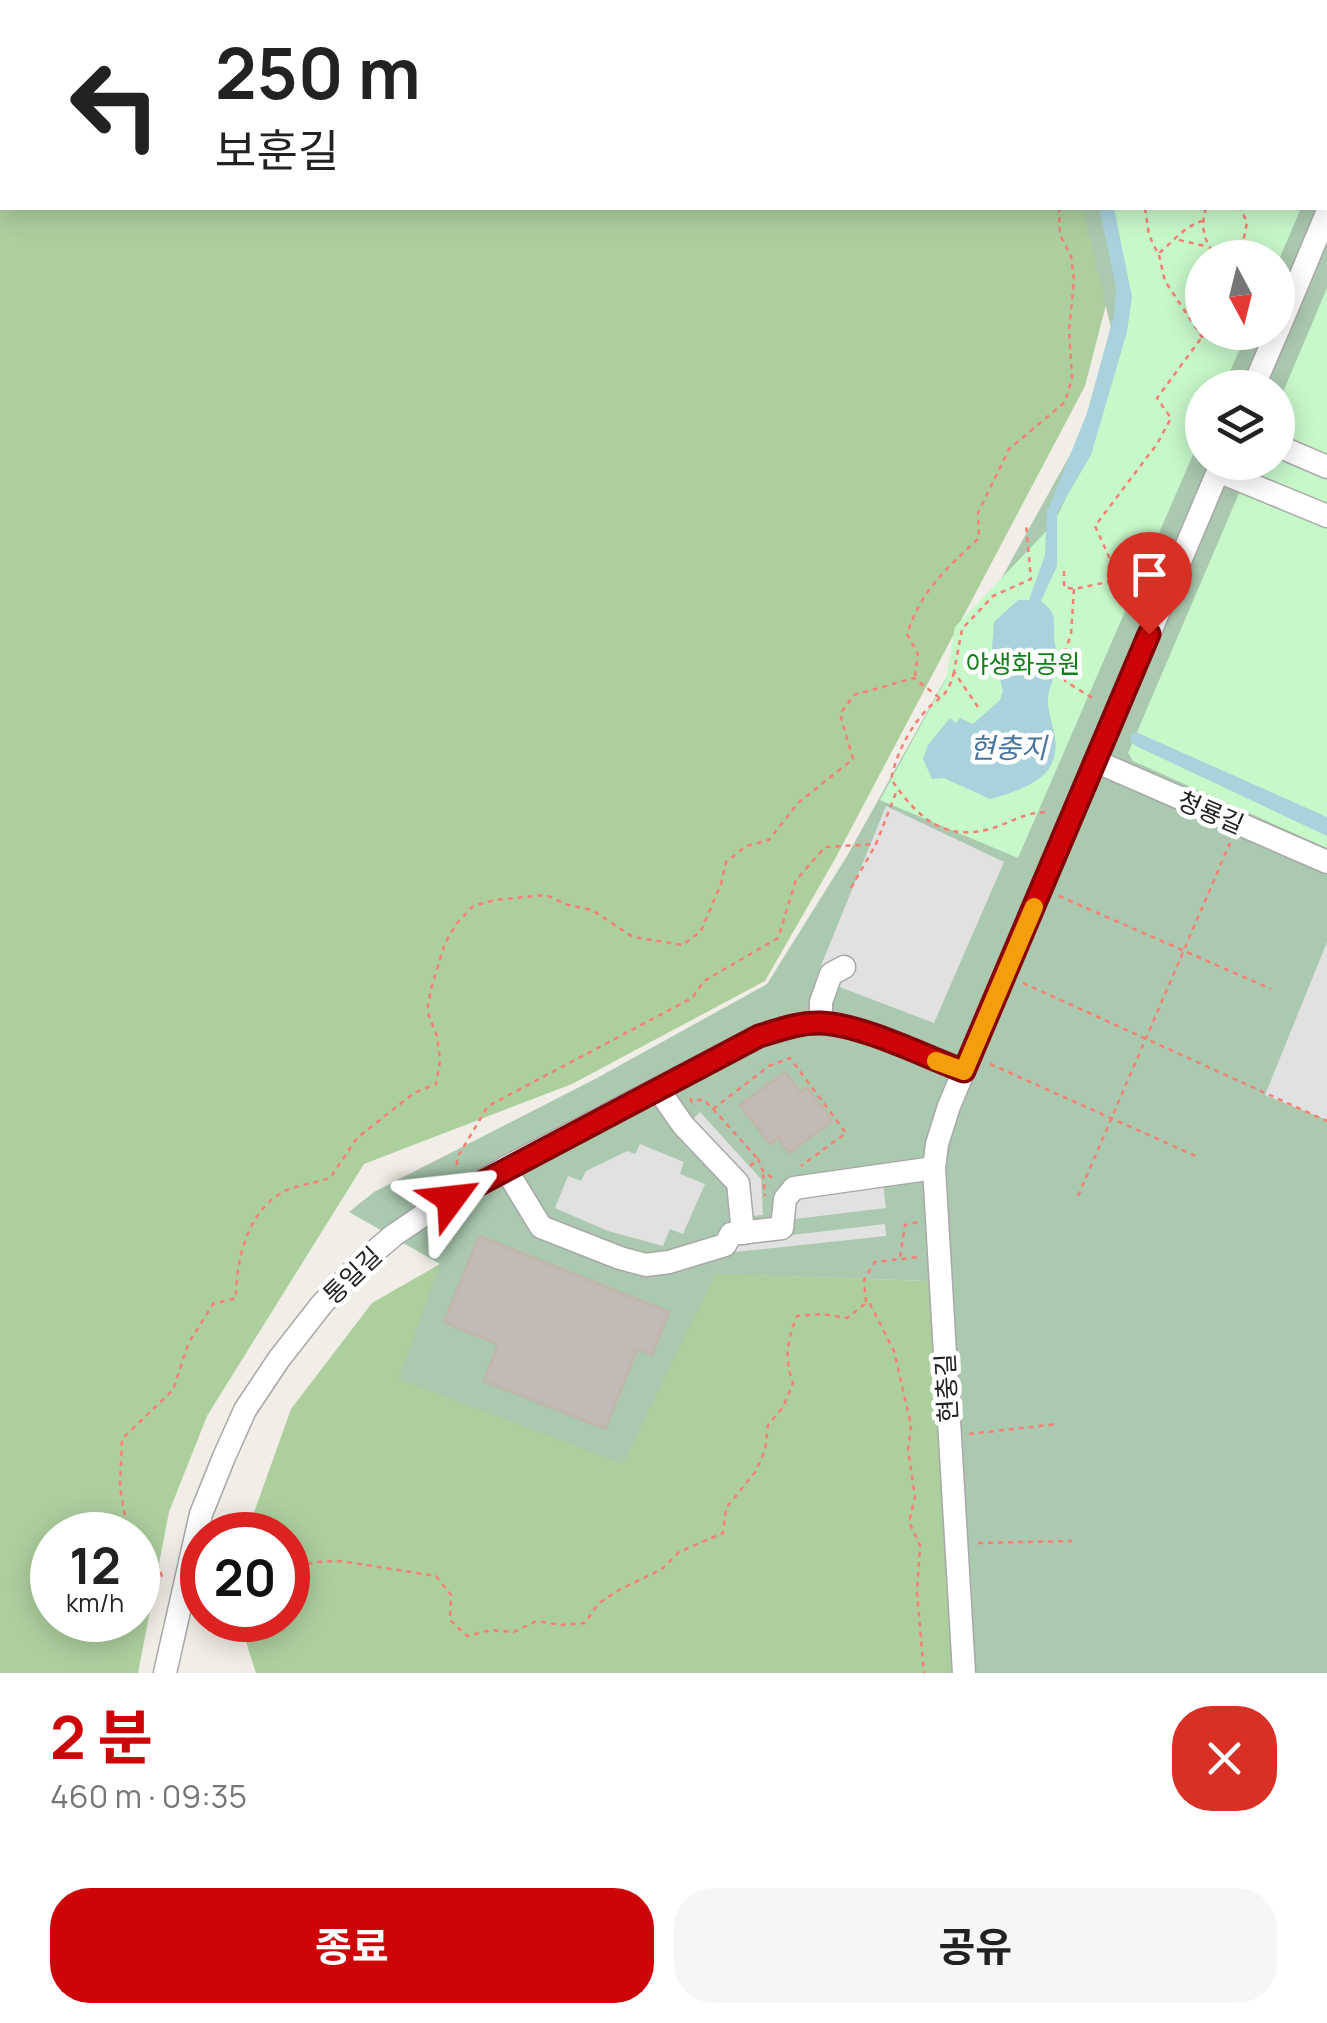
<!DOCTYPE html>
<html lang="ko">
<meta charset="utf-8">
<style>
body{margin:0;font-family:Manrope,"Noto Sans KR",sans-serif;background:#f6f6f6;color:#222;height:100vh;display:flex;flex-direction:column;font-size:38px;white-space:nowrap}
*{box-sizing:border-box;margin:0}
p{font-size:32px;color:#767676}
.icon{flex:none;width:55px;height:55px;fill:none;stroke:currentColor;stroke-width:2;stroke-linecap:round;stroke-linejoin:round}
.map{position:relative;height:1673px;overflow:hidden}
.side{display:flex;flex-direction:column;background:#fff;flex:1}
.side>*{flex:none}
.top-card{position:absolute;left:0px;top:0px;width:1328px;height:210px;box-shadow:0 5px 25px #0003;background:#fff;color:#222;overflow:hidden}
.needle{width:65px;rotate:173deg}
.tools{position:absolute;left:1185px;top:240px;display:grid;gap:20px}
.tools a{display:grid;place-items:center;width:110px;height:110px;border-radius:50%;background:#fff;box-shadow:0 5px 25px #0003;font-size:50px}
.speed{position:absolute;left:30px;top:1512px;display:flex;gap:20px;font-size:50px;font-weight:700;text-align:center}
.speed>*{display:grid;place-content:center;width:130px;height:130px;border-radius:50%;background:#fff;box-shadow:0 5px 25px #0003;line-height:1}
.speed small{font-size:25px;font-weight:400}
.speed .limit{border:15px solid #d22;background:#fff;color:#111}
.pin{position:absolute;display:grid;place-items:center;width:85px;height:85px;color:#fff;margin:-102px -42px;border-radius:50% 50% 50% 0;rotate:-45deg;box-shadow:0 0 10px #0007}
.pin .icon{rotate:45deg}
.me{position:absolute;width:110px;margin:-55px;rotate:60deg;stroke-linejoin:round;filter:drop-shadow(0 0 8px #0008)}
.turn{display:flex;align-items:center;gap:35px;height:210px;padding:0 50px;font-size:45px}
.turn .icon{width:130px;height:130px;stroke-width:2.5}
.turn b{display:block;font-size:70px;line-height:85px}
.round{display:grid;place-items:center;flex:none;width:105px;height:105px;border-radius:40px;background:#f6f6f6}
.head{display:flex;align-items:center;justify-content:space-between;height:170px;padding:0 50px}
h1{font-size:60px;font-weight:700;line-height:75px;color:#cd0509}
.cta{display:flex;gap:20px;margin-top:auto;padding:20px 50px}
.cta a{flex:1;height:115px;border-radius:40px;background:#cd0509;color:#fff;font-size:40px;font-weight:700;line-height:115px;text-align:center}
.cta a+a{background:#f6f6f6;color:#222}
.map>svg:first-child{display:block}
.forest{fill:#adcf9e;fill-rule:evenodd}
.cemetery{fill:#aac9ae;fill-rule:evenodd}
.park{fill:#c7f8ca}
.parking{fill:#e1e1e1}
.water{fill:#aad2dd}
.building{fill:#c2bab4;stroke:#c2b5aa;stroke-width:2.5}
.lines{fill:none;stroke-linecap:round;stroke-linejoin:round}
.minor-casing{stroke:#a8a8a8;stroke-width:25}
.path{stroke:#f67f74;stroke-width:2.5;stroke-dasharray:5 5;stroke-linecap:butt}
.minor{stroke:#fff;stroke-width:22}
.route-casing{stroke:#850306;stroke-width:25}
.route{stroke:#cd0509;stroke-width:18}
.slow{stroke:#f59e0b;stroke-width:18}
.labels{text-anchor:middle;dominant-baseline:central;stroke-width:9;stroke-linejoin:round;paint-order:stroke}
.park-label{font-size:25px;fill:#0f7f16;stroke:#fff}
.street-label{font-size:25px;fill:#212121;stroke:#fff}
.water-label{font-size:28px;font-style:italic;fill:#49769f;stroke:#fff}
</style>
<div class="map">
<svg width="1327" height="1673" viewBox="0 0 1327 1673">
<rect width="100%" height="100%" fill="#f1eee8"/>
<g class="forest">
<path d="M0,0h1036l1,2h-1035v206h1088l19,85 -24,93 -250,473 -70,122 -193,103 -208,80 -157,252 -38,96 -31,161h-138zM52,1535h86v85h-86z"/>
<polygon points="440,1264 929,1281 952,1673 256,1673 239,1620 288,1620 288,1535 246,1535 291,1409 372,1303"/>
</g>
<path class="cemetery" d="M1033,0h294v1673h-375l-23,-392 -214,-7 -92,190 -225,-85 42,-115 -91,-52 25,-20 223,-114 170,-94 80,-128 273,-491 -38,-157h243v-206zM1202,258h76v74h-76zM1202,388h76v74h-76z"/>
<g class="park">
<polygon points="1109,208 1301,208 1278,262 1278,258 1202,258 1202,332 1247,333 1223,387 1202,388 1202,434 1018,858 880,800 946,679 955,627 1054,523 1088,452 1124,333"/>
<polygon points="1327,288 1327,848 1133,761 1128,753 1252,463 1278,462 1278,404"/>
</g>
<g class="parking">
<polygon points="886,806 1004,862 934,1023 816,978"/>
<polygon points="1327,942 1327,1120 1265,1095"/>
<polygon points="700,1112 761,1179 763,1215 753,1216 749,1183 692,1120"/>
<polygon points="640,1144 684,1162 680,1174 705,1184 683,1234 670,1229 663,1246 608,1231 555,1208 568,1176 581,1181 586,1171 627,1151 635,1154"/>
<polygon points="883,1184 886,1208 795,1219 793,1207 799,1195"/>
<polygon points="885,1224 886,1236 735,1252 733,1242"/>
</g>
<g class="water">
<path d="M1099,208h15l18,89 -5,35 -36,123 -34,58v53l-16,35c15,12 13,15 13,33 -1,11 6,19 3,31 -2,12 -10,25 -9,38 2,22 14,40 3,62 -9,19 -42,29 -61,34l-46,-21 -12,1 -9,-20 5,-14 22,-27 6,5 4,-5 13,6 27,-24 3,-9 -11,-42 2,-27 24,-22h11l16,-45 2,-43 40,-99 27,-98 2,-28z"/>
<polygon points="1136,732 1327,817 1327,836 1136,746 1131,742 1130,735"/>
</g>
<g class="building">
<polygon points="785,1072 800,1092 807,1087 832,1121 789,1153 778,1138 770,1144 740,1105"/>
<polygon points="479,1236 669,1312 652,1355 637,1349 605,1429 484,1381 498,1344 444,1322"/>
</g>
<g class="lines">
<g class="minor-casing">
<g id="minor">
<polyline points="1163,0 1163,2"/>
<polyline points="1267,0 1267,2"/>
<polyline points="1278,330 1327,213"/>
<polyline points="1253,388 1277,332"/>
<polyline points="1278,446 1327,467"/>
<polyline points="1218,471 1327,516"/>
<polyline points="1095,761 1327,862"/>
<polyline points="821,1023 821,1002 831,974 844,967"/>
<polyline points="658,1089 683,1125 738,1183 743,1233"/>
<polyline points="505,1168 541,1227 620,1258 646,1265 669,1262 725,1245 731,1234 782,1228 785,1199 794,1188 934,1168"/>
<path d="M165,1673l36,-159 23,-57 21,-47 34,-51 43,-55 39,-41 33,-28 37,-25 74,-42 254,-132c20,-6 41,-14 62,-13 44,2 101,32 143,48"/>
<polyline points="964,1673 934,1168 937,1144 949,1106 1222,462"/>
</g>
</g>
<g class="path">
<polyline points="1027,2 1027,0"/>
<path d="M1145,208l4,27 9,19c16,-13 25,-27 44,-33"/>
<path d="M1206,208c-6,19 -2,35 12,50"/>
<polyline points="1179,240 1205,246"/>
<polyline points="1159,255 1165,281 1202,337 1205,332"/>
<polyline points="1240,258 1247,222 1240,208"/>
<polyline points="1064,571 1064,587 1074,589 1117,580"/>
<polyline points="1146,580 1119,579 1095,526 1157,444 1171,418 1157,398 1202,337"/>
<polyline points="1074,589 1071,634 1063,658 1065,681 1094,699"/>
<path d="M954,672c-8,30 -15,22 -32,43 -15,18 -26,41 -31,64 27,40 56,66 108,47 17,-7 28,-13 46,-14"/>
<path d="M915,676l3,-22 -11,-20c15,-45 39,-65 72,-96l-1,-25 31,-64 56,-47 7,-24 -3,-48 5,-50 -3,-24 -11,-21 -1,-27"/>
<polyline points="978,707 954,672 962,629 993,596 1031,579 1026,524"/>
<polyline points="851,888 876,844 897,790"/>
<polyline points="1059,896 1271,989"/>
<polyline points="1023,983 1327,1121"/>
<polyline points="990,1064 1198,1157"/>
<polyline points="690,1098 692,1102 703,1099 713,1109 769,1066 790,1058 846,1133 801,1166"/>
<polyline points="713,1109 757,1158"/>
<polyline points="457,1165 457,1158 488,1106 692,998 704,981 778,938 796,880 825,847 876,844"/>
<polyline points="750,1166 758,1159 763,1171 775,1180"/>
<polyline points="763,1174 765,1196"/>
<polyline points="1078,1196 1230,843"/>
<polyline points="900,1257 905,1225 918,1222"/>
<polyline points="866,1302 864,1280 875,1262 919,1257"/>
<polyline points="969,1434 1057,1424"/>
<path d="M128,1535l-8,-48 2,-48 51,-49 15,-46 25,-40 23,-6c0,-38 11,-86 47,-106 13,-7 33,-9 47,-14l27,-40 57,-45 22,-9 4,-23 -3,-25 -10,-25 4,-22 14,-46 12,-20 16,-17 22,-6 51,-5 22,10 24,5 41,27 50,8 18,-14 20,-47 5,-22 20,-16 23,-6 29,-37 55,-44 -13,-45 14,-19 60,-17 27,21"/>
<polyline points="978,1543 1072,1541"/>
<polyline points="138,1558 156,1561 162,1576 167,1577"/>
<path d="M288,1569l28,-7 25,-1 95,15 15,19 -1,25 17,16 24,-6 23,2 22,-11 25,4 24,-2 13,-19 19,-13 45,-22 17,-17 44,-19 3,-25 30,-37 9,-21 3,-25 15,-18 10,-24c-9,-25 -6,-42 4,-67l25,-2 25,4 19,-15 4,1 24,47 17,74 -3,24 7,48 -6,25 11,23 -3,48 7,80"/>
</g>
<use href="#minor" class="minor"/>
</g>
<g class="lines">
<g class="route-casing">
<path id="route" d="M451,1199l308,-163c20,-6 41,-14 62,-13 42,2 103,33 143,48l185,-437"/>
</g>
<use href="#route" class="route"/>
<polyline class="slow" points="936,1061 964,1071 1034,907"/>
</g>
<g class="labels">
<g class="park-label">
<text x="1023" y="663">야생화공원</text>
</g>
<g class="street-label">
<text transform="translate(1211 812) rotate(23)">청룡길</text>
<text transform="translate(352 1275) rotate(-44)">통일길</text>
<text transform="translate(946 1388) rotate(-93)">현충길</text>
</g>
<g class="water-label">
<text x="1008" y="747">현충지</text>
</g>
</g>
</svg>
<div class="tools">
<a><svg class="needle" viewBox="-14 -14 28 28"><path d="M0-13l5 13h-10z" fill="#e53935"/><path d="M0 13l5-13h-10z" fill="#767676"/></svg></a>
<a><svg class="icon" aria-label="layers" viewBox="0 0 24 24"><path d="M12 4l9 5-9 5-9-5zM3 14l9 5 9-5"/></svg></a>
</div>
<div class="speed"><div>12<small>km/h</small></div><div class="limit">20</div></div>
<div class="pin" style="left:1149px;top:634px;background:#d93025"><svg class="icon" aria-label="arrive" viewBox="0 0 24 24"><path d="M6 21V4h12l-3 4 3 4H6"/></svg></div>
<svg class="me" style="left:451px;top:1199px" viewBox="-20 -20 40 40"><path d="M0-17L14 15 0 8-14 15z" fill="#cd0509" stroke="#fff" stroke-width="4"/></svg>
<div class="top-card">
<div class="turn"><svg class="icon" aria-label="left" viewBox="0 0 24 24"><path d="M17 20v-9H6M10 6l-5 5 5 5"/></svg><div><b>250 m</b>보훈길</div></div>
</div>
</div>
<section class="side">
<div class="head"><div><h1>2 분</h1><p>460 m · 09:35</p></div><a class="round" style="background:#d93025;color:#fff"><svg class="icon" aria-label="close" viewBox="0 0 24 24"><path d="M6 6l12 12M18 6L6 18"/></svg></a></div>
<div class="cta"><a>종료</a><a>공유</a></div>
</section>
